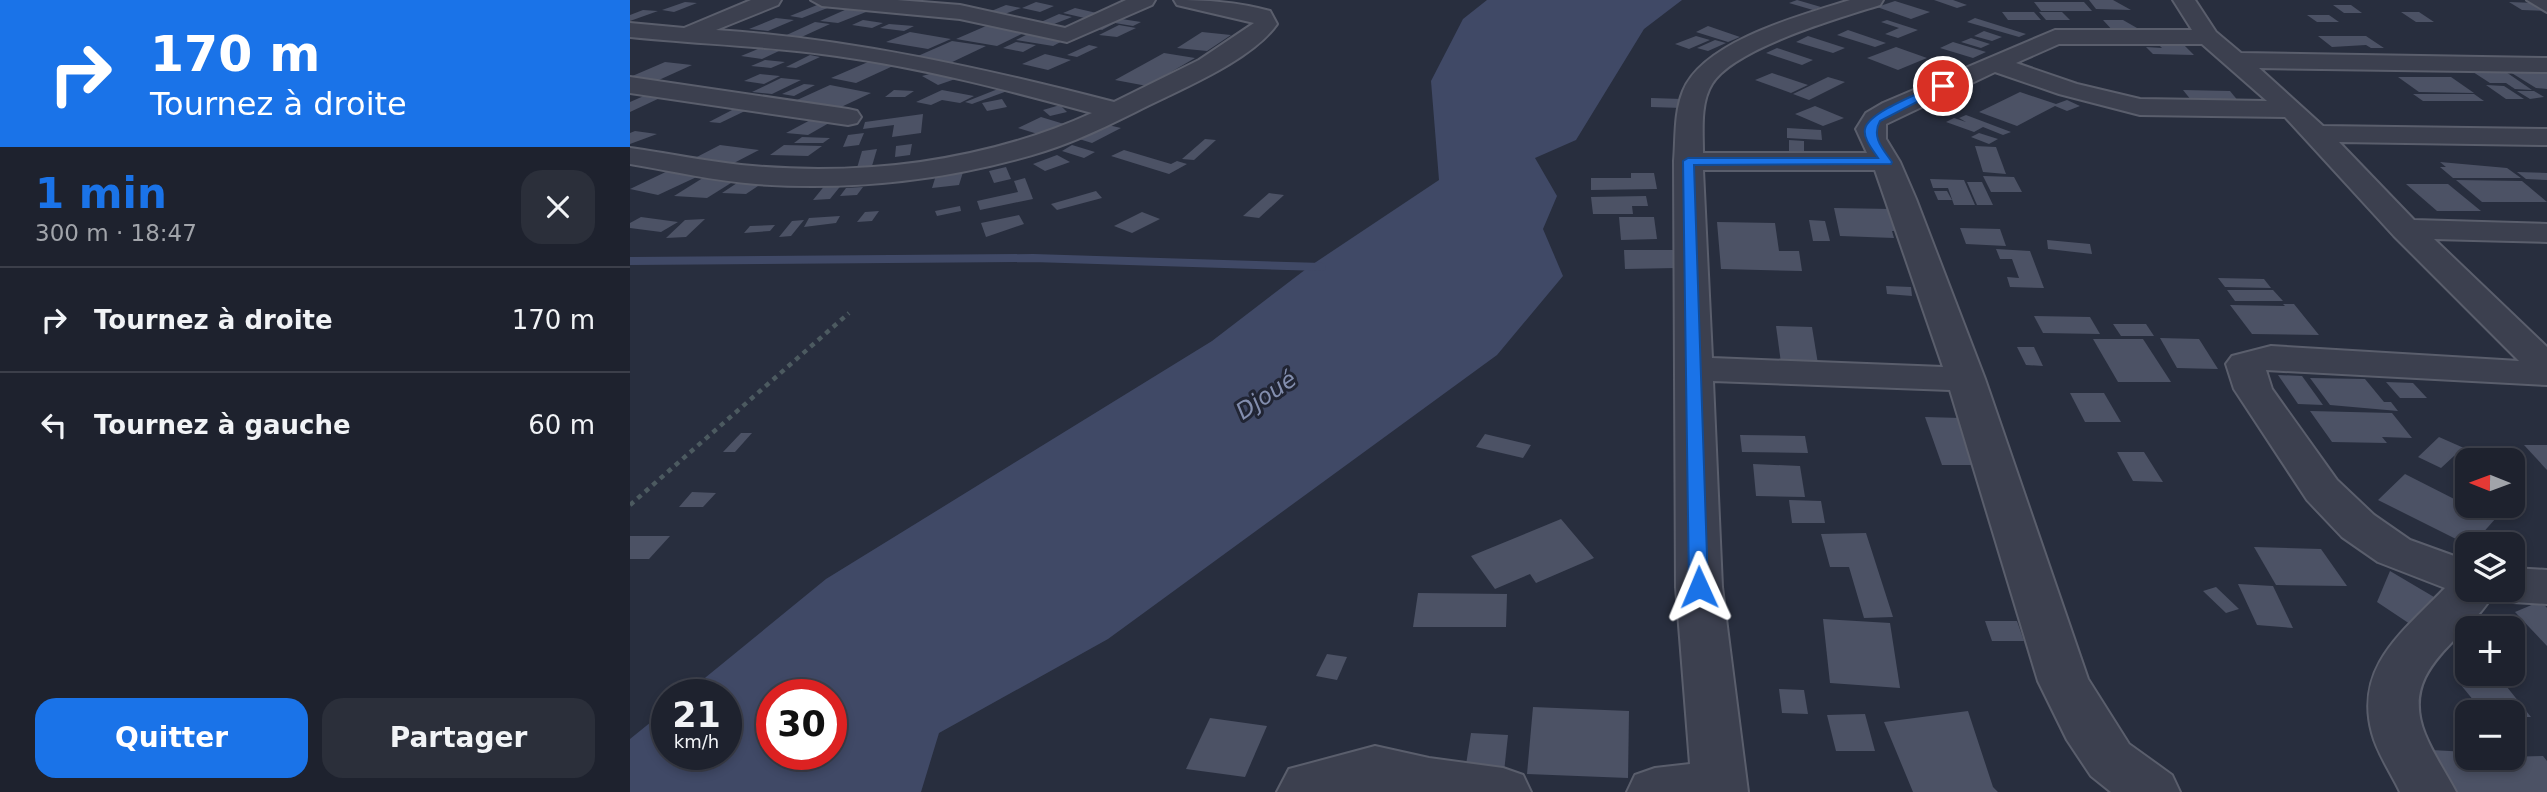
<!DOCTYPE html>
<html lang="fr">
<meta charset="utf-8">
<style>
body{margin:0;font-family:"DejaVu Sans",sans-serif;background:#2b2f3a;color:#f1f3f6;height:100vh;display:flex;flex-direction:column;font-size:26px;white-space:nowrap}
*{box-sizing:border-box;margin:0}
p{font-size:23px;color:#a1a4aa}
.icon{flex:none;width:38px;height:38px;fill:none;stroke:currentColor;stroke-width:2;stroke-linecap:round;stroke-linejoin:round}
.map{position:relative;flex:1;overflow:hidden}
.details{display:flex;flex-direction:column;background:#1e222e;width:630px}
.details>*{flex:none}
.banner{background:#1a73e8;color:#fff;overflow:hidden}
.needle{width:46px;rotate:271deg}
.controls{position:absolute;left:1825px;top:448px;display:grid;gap:14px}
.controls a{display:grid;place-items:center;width:70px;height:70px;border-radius:14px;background:#1e222e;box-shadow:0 4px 10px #0003,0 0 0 2px #3c3f4a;font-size:35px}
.speed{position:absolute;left:21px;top:679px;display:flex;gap:14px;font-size:35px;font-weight:700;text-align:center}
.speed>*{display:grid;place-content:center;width:91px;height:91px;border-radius:50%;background:#1e222e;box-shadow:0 4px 10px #0003,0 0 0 2px #3c3f4a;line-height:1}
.speed small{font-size:18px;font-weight:400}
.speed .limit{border:10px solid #d22;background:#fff;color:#111}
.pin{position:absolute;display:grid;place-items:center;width:60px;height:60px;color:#fff;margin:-30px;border:4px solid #fff;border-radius:50%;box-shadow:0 2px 7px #0007}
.me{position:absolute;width:77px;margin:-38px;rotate:359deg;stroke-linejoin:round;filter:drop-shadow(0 0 5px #0008)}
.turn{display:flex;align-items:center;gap:24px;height:147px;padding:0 35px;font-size:32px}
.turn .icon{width:91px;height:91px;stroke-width:2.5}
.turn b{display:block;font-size:49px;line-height:60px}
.round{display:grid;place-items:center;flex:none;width:74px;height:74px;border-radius:21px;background:#2b2f3a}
.summary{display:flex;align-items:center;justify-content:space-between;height:119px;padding:0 35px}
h1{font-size:42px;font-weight:700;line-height:52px;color:#1a73e8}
.primary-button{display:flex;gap:14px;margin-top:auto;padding:14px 35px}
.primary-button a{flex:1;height:80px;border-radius:21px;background:#1a73e8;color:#fff;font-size:28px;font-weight:700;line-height:80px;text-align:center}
.primary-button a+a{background:#2b2f3a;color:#f1f3f6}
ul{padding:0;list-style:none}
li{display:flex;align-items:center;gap:21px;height:105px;padding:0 35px;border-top:2px solid #3c3f4a}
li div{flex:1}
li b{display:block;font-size:26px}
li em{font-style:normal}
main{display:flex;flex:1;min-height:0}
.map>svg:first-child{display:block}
.water{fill:#404966;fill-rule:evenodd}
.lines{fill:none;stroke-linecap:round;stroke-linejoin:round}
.stream{stroke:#404966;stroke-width:8}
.building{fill:#4c5265}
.minor-casing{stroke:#5a5e6c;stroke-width:4}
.path{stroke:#4c5a60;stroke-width:4.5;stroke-dasharray:5 5;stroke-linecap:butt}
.minor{fill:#3c404f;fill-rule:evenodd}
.route{fill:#1a73e8;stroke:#114b97;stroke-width:2}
.labels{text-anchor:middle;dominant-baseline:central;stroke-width:6;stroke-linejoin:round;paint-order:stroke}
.water-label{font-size:23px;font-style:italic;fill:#838eae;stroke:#212534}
</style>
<main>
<section class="details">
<div class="banner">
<div class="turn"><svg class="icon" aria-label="right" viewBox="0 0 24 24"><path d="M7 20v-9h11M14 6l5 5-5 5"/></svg><div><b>170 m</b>Tournez à droite</div></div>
</div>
<div class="summary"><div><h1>1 min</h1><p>300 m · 18:47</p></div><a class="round"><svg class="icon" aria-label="close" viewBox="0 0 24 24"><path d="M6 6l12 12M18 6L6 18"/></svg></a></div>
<ul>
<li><svg class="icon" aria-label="right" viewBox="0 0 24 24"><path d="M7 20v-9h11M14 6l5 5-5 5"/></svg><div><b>Tournez à droite</b></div><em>170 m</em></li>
<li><svg class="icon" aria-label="left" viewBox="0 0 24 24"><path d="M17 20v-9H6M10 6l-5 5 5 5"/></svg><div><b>Tournez à gauche</b></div><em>60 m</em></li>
</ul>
<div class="primary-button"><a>Quitter</a><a>Partager</a></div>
</section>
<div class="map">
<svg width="1917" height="792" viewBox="0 0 1917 792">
<rect width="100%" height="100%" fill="#282e3e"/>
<path class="water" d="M857,0h195l-38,29 -68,111 -41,18 22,38 -14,33 20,47 -66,79 -389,284 -169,94 -18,59h-291v-53l37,-30v45h59v-59h-42l142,-116 386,-238 98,-75 129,-86 -8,-99 32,-62zM142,695h59v59h-59z"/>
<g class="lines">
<polyline class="stream" points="0,261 403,258 692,267"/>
</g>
<g class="building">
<polygon points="1167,0 1191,7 1183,10 1159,3"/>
<polygon points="1304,0 1323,0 1337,5 1327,8"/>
<polygon points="1459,0 1483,0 1501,10 1466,9"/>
<polygon points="1265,1 1300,12 1281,19 1247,7"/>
<polygon points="55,2 67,3 44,12 32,10"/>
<polygon points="406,2 424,6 410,12 392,8"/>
<polygon points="1404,2 1454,2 1462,11 1411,11"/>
<polygon points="1879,2 1905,3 1917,11 1892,10"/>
<polygon points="192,3 205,5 172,18 160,16"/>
<polygon points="376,5 391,8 364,18 349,16"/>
<polygon points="1703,5 1721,5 1732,13 1714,13"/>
<polygon points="445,8 471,14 459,19 433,13"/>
<polygon points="217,9 236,12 208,23 190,21"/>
<polygon points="13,10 28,11 0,21 0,15"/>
<polygon points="1372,12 1404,12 1411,20 1378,20"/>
<polygon points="1409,12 1432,12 1440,20 1416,20"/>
<polygon points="1771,12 1789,12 1804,22 1786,22"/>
<polygon points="429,14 442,17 424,24 411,22"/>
<polygon points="1677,15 1699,15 1709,22 1687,22"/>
<polygon points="146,18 164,20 138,31 119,29"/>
<polygon points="485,18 511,22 503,26 485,23 472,30 464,28"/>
<polygon points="1345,18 1396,34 1389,37 1337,22"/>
<polygon points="233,20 253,23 242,28 222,25"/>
<polygon points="1257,20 1288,30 1268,38 1255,34 1269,28 1251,22"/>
<polygon points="1473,20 1493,20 1514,32 1484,32"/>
<polygon points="185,22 200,24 165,40 150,38"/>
<polygon points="259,24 284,26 274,31 250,28"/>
<polygon points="489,25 506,28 487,37 469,35"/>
<polygon points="356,26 396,32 367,46 326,39"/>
<polygon points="1078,26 1110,37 1098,42 1066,32"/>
<polygon points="1218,30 1256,43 1245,47 1207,35"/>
<polygon points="404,31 440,37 423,46 386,40"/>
<polygon points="1354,31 1372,37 1362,41 1344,36"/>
<polygon points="280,32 321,39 298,49 256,42"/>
<polygon points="572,32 601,35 577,51 547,48"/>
<polygon points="1066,36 1080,40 1059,49 1045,44"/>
<polygon points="1178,36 1215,48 1203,53 1166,42"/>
<polygon points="1688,36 1736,36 1754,48 1741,48 1736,45 1702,47"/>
<polygon points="1341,38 1360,44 1351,48 1331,42"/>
<polygon points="1085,40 1096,43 1078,51 1067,48"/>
<polygon points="322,41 356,46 316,65 281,59"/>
<polygon points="386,42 406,45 393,52 373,48"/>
<polygon points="1323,42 1356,52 1343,58 1310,48"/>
<polygon points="459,45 468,47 447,57 437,55"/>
<polygon points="1529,45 1554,45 1564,55 1523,54 1516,47 1532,48"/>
<polygon points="1266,47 1297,58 1268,70 1237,58"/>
<polygon points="1147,48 1183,60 1172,65 1136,53"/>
<polygon points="128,49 149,51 132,59 111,56"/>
<polygon points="534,53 565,58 517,86 485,80"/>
<polygon points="415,54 441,60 418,70 392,64"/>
<polygon points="180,55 190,57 166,68 156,67"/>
<polygon points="135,60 155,62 141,68 121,66"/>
<polygon points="35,62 62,65 20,84 0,81 0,77"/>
<polygon points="238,62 263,66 226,83 201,78"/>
<polygon points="318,69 334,76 308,85 292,76"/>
<polygon points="1843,72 1876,72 1902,90 1885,89 1876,83 1860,83"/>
<polygon points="1880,72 1917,72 1917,89 1906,88"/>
<polygon points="1142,73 1178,85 1161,93 1125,80"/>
<polygon points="130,74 150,76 134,84 114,81"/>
<polygon points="1198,77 1215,82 1179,100 1163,94"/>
<polygon points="1768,77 1821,77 1844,93 1789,92"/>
<polygon points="151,78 171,80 142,94 122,92"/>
<polygon points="174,84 185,85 164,96 152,94"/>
<polygon points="200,85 241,93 209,108 167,100"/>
<polygon points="1856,85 1874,86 1894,99 1876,99"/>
<polygon points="373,87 380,90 342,104 335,102"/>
<polygon points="264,90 284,91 275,97 255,97"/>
<polygon points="312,90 344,96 330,103 312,100 301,105 286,102"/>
<polygon points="1553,90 1600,91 1609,102 1561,100"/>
<polygon points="1887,91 1904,91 1914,97 1900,99"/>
<polygon points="1390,92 1426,104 1437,100 1450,106 1437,111 1425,106 1387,126 1349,112"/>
<polygon points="1783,94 1844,94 1854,101 1793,101"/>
<polygon points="16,95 32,97 0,112 0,102"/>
<polygon points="1021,98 1052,99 1052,108 1021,107"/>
<polygon points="372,99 377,107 357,111 352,103"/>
<polygon points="430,105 437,112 420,116 413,110"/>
<polygon points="1185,106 1214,118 1193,126 1165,114"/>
<polygon points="104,109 115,111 90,123 79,122"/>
<polygon points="293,114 291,133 262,137 264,125 233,129 235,122"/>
<polygon points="1336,115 1381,132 1373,135 1353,127 1344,132 1316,122 1324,118 1336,122 1329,118"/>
<polygon points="186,117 206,119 178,135 156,133"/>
<polygon points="411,117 434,124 411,135 388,128"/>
<polygon points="478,125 491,128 462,143 449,139"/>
<polygon points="1157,128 1191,130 1192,140 1157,138"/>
<polygon points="5,131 27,134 0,144 0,133"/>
<polygon points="234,133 229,145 213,147 218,135"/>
<polygon points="1349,133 1368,139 1359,144 1341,137"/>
<polygon points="172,137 200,138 193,143 164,143"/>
<polygon points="575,139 586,140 564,160 552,159"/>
<polygon points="1159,140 1174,141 1174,157 1159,156"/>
<polygon points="282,144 280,155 265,157 266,146"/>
<polygon points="90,145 129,150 102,164 63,159"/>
<polygon points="154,145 192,146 178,156 140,155"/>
<polygon points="442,145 465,152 454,158 432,151"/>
<polygon points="1345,146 1366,147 1376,174 1353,172"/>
<polygon points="247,149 242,166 227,168 232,151"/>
<polygon points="494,150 541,164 547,161 557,164 539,174 481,156"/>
<polygon points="427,155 440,162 415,171 403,164"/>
<polygon points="1810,162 1877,168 1891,178 1823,178 1810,167 1816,167"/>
<polygon points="376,167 381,179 364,183 359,171"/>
<polygon points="44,168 73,174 28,195 0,189"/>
<polygon points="334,169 329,185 302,188 307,172"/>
<polygon points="1887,172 1917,173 1917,180 1896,179"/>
<polygon points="1001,173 1024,173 1027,189 961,190 961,178 1001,178"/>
<polygon points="76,176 109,178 77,198 44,196"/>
<polygon points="1353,176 1384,177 1392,192 1361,192"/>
<polygon points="395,178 403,199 350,210 347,201 388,192 384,181"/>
<polygon points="1300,179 1334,180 1345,205 1324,205 1318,188 1303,188"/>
<polygon points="1826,180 1892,181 1917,202 1852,202"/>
<polygon points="1337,182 1352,182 1363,205 1347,205"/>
<polygon points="107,183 131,184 116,194 92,193"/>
<polygon points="213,183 200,199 183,200 196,184"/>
<polygon points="1776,184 1818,184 1851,211 1807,211"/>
<polygon points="233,187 227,195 210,196 216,188"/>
<polygon points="466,191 472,198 427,210 421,204"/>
<polygon points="1304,191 1317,191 1322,200 1308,200"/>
<polygon points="639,193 654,195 629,218 613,216"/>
<polygon points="1016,196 1018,206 1002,206 1003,214 963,214 961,197"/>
<polygon points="330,206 331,211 307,216 305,211"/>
<polygon points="1204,208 1261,209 1269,231 1262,231 1264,238 1210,236"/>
<polygon points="249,211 242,221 227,222 235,212"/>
<polygon points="512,212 530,219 502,233 484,226"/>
<polygon points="389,215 394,224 356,237 351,223"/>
<polygon points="210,216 206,223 174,227 179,218"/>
<polygon points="11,217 48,222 31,232 0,228 0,223"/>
<polygon points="989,217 1024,217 1027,239 991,240"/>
<polygon points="75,219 56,237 36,238 55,220"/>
<polygon points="174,220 161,236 149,237 162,221"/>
<polygon points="1179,220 1195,221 1200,241 1183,241"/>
<polygon points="1087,222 1145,223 1149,251 1169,251 1172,271 1091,269"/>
<polygon points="145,225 140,231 114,233 120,226"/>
<polygon points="1330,228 1370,229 1376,246 1336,244"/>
<polygon points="1417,240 1460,244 1462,254 1418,249"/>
<polygon points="1366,249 1400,251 1414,288 1380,287 1377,277 1389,278 1382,259 1370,259"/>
<polygon points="994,250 1043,250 1046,268 995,269"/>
<polygon points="1588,278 1634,279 1641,288 1595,287"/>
<polygon points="1256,286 1281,287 1282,296 1257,294"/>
<polygon points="1597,290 1643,290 1653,301 1605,301"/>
<polygon points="1653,304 1664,304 1689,335 1622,334 1600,305 1655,306"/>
<polygon points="1404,316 1460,317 1470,334 1413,333"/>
<polygon points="1483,324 1516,324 1524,336 1491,336"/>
<polygon points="1146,326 1182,327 1188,364 1151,363"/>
<polygon points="1530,338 1569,339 1588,369 1547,368"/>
<polygon points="1463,339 1513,339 1541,382 1488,382"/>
<polygon points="1387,347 1404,347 1413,366 1396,365"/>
<polygon points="1648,375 1672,376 1693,405 1668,404"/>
<polygon points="1680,378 1735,379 1754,402 1761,402 1768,411 1700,405"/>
<polygon points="1756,382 1783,383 1797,398 1770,398"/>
<polygon points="1440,393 1474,393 1491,422 1455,422"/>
<polygon points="1680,411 1762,413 1782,438 1752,437 1757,443 1702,442"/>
<polygon points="1295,417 1331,418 1350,465 1312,465"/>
<polygon points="111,433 122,433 105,452 93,452"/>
<polygon points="855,434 901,445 893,458 846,447"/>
<polygon points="1110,435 1175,436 1178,453 1112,452"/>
<polygon points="1809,437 1843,452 1835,460 1824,456 1811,468 1788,457"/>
<polygon points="1894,445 1917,445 1917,470"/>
<polygon points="1487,452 1514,452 1533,482 1503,481"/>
<polygon points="1123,464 1170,466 1175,497 1126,496"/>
<polygon points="1775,474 1838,506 1866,518 1843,544 1838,545 1748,500"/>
<polygon points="62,492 86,493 73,507 49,507"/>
<polygon points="1159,500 1191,501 1195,523 1162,523"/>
<polygon points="931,519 964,558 906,583 900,574 865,589 841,556"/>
<polygon points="1236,533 1263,617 1234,618 1219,567 1200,567 1191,534"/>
<polygon points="0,536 40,536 19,559 0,559"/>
<polygon points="1624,547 1691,549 1717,586 1646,585"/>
<polygon points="1760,571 1804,597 1786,628 1747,602"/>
<polygon points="1608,584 1643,586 1663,628 1627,625"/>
<polygon points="1586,587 1609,609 1596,613 1573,591"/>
<polygon points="788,593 877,594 876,627 783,627"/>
<polygon points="1911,601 1917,608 1917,646 1885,612"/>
<polygon points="1193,619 1260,623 1270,688 1200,683"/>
<polygon points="1355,621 1387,621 1394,641 1362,641"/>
<polygon points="697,654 717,657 707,680 686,676"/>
<polygon points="1869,677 1901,717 1883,717 1883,712 1853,712 1826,679"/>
<polygon points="1149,689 1174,690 1178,714 1152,713"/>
<polygon points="903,707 999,711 998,778 897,774"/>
<polygon points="1338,711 1363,787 1368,792 1283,792 1254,722"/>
<polygon points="1235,714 1245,751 1206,751 1197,715"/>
<polygon points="580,718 637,726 615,777 556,769"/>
<polygon points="841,733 878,735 874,772 835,771"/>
<polygon points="1801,750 1838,752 1838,758 1913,756 1917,761 1917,792 1826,792"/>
</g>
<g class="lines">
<g class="minor-casing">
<g id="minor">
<path d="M121,0h30l-3,5 -62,25c136,9 266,38 398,72l85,-42 55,-37 -77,-18 -3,-5c33,0 64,2 96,11l7,13c-22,32 -80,58 -115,75 -38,18 -76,39 -117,52 -92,29 -192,40 -289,33 -42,-3 -84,-13 -126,-20v-16c37,5 74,13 111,17 118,12 243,-3 351,-52 -84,-23 -169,-45 -255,-57 -69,-10 -138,-12 -207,-19v-14l54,5z"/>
<polygon points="181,0 267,0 330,5 435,28 496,0 525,0 522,5 437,42 330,19 192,6"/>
<path d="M1220,0h33l-3,5c-41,13 -146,43 -168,79 -12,19 -9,47 -9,69h164l-11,-24 10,-16 17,-10 172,-73h137l-19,-30h22l21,32 25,21 306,5v14l-288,-4 64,58 224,3v16l-208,-3 75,78 133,4v18l-113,-3 113,108v38l-281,-15 6,19 65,91 37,35 36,25 58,21v29h45v-22l34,2v34l-34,-2 -16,-5 -3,-4c-28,49 -96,74 -69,141 8,20 21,39 31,58h-56c-9,-19 -23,-39 -28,-59 -18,-67 31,-101 73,-145l-67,-26 -36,-25 -35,-37 -73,-111 -8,-25 6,-8 39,-10 248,15 -125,-125 -109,-119 -145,-2 -81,-21 -64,-22 -109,52v15l14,23 16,37 69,180 103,300 41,65 43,31 8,17h-69l-20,-16 -24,-36 -29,-59 -88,-291 -237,-9 9,206 26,205h-121l8,-17 20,-7 35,-4 -14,-177 -2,-426c2,-23 0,-48 9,-70 20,-50 119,-76 167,-91zM1429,44h143l65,57 -127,-2 -63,-15 -61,-21zM1073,170h172l68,197 -231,-9z"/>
<polygon points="1897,0 1917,0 1917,12"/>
<polygon points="0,77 218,109 227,111 231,117 227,123 218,125 0,93"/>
<polygon points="745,746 799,758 873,768 893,775 901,792 647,792 659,769"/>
</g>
</g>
<polyline class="path" points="0,505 219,313"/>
<use href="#minor" class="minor"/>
</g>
<path class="route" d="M1309,84l9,2 -68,35c-9,16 3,28 12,41l-1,2 -197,1 14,422 -3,5h-13l-3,-5 -6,-426 5,-3h190c-5,-8 -15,-19 -13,-29 3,-17 58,-37 74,-45z"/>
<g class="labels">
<g class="water-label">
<text transform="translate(636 395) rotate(-34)">Djoué</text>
</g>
</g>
</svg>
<div class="controls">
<a><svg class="needle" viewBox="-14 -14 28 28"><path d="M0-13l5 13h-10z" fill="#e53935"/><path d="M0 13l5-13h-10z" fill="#a1a4aa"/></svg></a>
<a><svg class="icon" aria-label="layers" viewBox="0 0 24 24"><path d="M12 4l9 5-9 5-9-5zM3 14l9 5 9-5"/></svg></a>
<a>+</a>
<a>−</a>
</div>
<div class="speed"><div>21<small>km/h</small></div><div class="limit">30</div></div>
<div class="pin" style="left:1313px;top:86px;background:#d93025"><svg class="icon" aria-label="arrive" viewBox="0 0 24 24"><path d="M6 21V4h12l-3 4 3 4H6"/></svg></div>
<svg class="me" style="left:1069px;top:587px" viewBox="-20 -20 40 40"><path d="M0-17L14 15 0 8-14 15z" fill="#1a73e8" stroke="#fff" stroke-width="4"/></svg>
</div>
</main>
